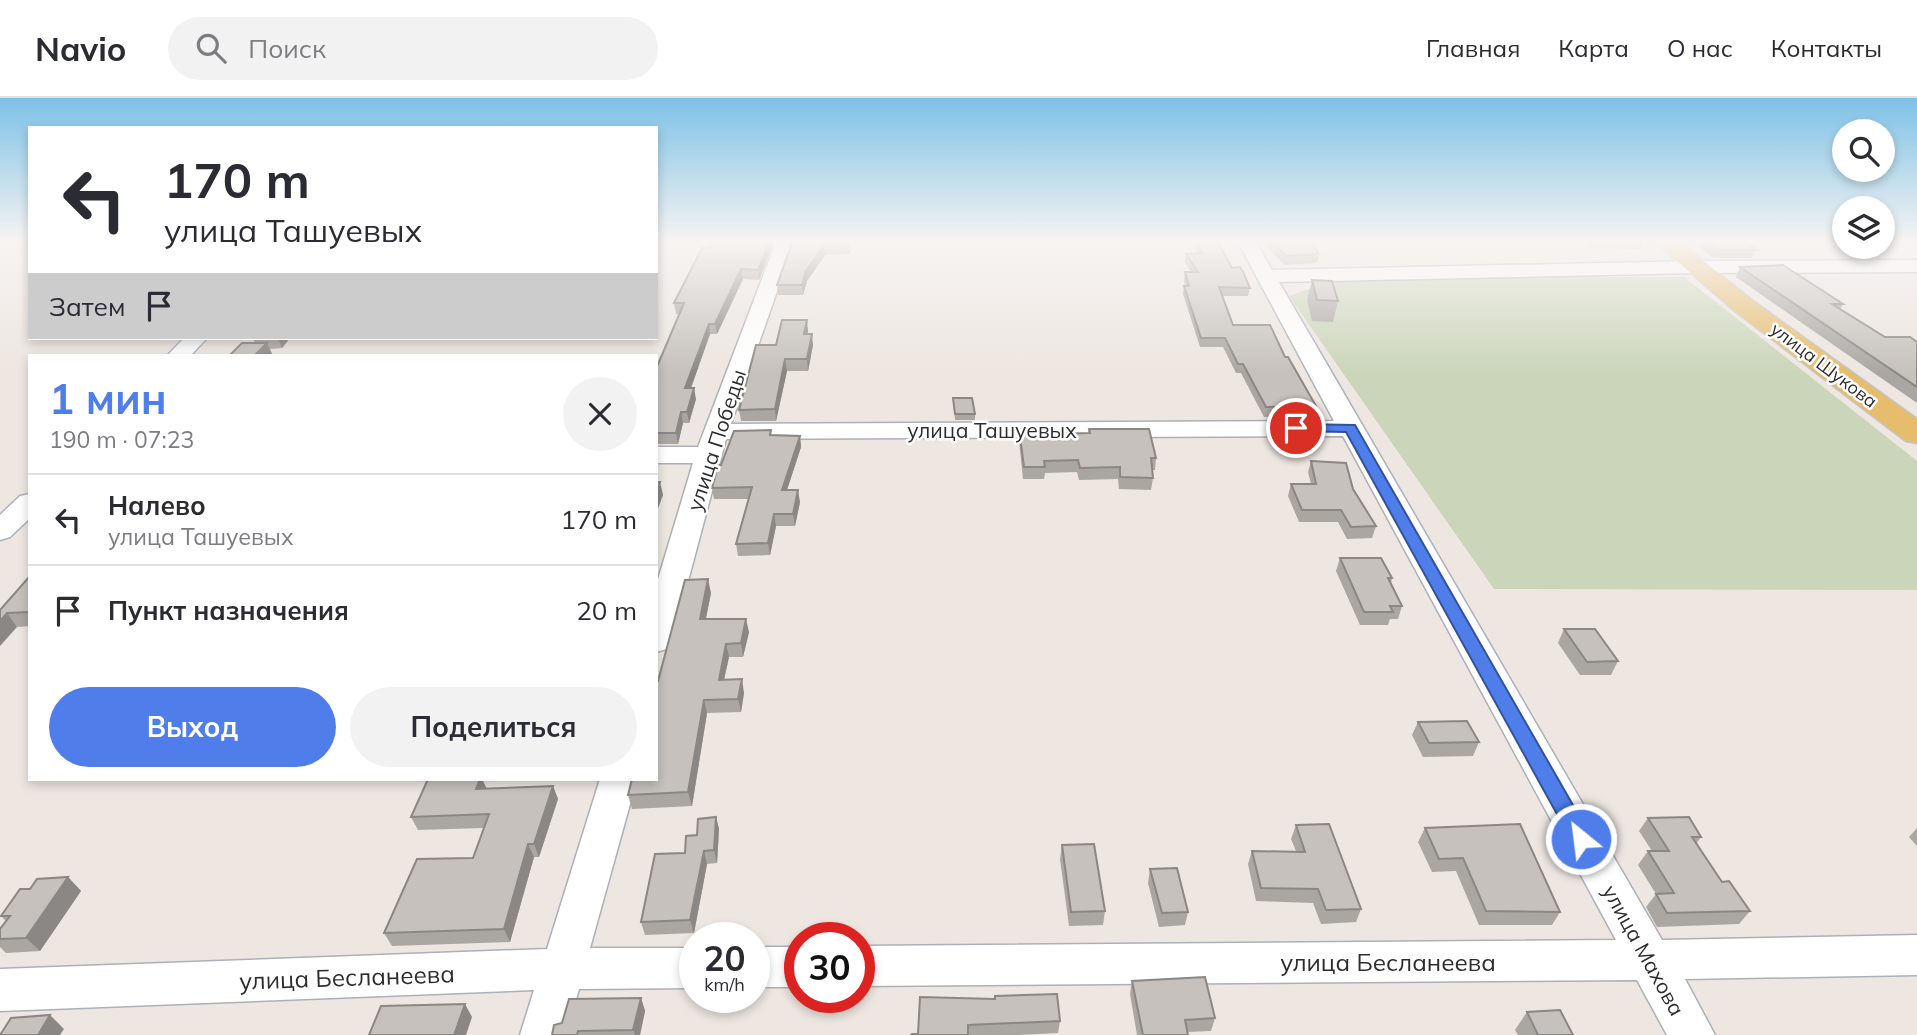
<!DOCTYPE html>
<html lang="ru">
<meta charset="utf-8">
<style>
body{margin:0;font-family:Mulish,sans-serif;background:#f2f2f3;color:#2b2b33;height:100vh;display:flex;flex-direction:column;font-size:26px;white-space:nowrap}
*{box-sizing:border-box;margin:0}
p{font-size:23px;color:#7c7c81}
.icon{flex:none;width:38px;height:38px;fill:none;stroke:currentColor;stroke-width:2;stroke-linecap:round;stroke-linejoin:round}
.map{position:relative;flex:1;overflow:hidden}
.details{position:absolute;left:28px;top:256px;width:630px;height:427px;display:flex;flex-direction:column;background:#fff;border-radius:0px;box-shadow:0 4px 10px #0003}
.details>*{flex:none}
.guide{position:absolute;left:28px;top:28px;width:630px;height:214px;border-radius:0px;box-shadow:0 4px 10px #0003;background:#fff;color:#2b2b33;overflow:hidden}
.controls{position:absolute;left:1832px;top:21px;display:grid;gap:14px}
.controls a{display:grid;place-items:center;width:63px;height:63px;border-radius:50%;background:#fff;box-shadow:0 4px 10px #0003;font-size:35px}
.speed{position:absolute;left:679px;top:824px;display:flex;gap:14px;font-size:35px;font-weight:700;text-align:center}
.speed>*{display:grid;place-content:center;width:91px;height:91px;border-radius:50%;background:#fff;box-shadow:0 4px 10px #0003;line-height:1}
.speed small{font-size:18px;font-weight:400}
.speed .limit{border:10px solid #d22;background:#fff;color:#111}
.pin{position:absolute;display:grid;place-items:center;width:60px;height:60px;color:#fff;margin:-30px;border:4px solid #fff;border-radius:50%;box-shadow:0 2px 7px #0007}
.me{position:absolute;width:77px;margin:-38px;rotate:331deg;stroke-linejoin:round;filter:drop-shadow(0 0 5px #0008)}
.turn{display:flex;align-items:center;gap:24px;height:147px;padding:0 21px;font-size:32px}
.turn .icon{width:91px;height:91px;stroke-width:2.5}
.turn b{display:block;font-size:49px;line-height:60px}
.then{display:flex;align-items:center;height:66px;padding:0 21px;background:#0003;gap:14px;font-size:26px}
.round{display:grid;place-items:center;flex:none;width:74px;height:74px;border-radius:37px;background:#f2f2f3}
.summary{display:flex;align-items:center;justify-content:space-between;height:119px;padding:0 21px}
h1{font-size:42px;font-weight:700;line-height:52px;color:#4f7eeb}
.action{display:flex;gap:14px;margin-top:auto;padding:14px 21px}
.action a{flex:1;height:80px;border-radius:42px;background:#4f7eeb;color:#fff;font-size:28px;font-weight:700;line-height:80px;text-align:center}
.action a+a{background:#f2f2f3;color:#2b2b33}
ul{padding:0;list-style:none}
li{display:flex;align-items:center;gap:21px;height:91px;padding:0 21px;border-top:2px solid #e1e1e2}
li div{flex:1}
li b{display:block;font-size:26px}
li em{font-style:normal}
header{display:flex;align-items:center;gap:42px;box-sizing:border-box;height:98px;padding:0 35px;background:#fff;border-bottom:2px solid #e1e1e2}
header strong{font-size:33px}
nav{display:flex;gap:38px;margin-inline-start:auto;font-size:24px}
.search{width:490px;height:63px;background:#f2f2f3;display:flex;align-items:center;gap:18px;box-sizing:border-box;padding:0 24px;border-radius:38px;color:#7c7c81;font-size:26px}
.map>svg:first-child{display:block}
.cemetery{fill:#cad5b9}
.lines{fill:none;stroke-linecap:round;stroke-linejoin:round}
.minor-casing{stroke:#adb0b8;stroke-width:3}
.major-casing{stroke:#c4c4c4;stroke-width:3}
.minor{fill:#fff;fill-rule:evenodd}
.major{fill:#e6bc6d;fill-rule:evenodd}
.wall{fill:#aaa6a2}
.shaded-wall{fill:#8b8784}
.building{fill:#c6c1bc;stroke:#8b8784;stroke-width:2}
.route{fill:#4f7eeb;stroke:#335299;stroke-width:2}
.labels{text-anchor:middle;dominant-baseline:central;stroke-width:5;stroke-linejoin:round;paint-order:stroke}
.far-street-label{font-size:18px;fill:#2d2d2d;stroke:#fff}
.street-label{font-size:21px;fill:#2d2d2d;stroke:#fff}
.near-street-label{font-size:24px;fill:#2d2d2d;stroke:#fff}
</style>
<header>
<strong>Navio</strong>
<div class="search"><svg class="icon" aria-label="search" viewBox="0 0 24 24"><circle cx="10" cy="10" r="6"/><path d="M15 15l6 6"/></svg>Поиск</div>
<nav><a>Главная</a><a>Карта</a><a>О нас</a><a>Контакты</a></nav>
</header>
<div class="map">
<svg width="1917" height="937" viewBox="0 0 1917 937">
<rect width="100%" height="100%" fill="#ede6e1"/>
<polygon class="cemetery" points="1417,179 1684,179 1917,363 1917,492 1494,491 1289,198 1328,184"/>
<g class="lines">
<g class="minor-casing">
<g id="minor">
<polygon points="776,144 794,144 731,326 1334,323 1238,144 1256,144 1272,172 1695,163 1917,162 1917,174 1695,175 1279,184 1662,842 1917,837 1917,877 1685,881 1715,937 1667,937 1637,882 859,888 859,848 1616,842 1343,338 726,341 672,543 667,551 656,554 656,488 693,365 656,365 656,349 698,349"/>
<polygon points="184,240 207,240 191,257 168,257"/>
<polygon points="30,396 30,420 10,439 0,442 0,417 20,398"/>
<polygon points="600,681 637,681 590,850 695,850 695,890 579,891 566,937 520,937 534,892 0,913 0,871 547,851"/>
<rect x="754" y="849" width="46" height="40"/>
</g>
</g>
<g class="major-casing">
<polygon id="major" points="1655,144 1680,144 1753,203 1917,321 1917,345 1906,343 1735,213"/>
</g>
<use href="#minor" class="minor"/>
<use href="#major" class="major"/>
</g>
<g class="wall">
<polygon points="713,144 774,144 759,182 743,181 717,236 710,236 691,290 696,301 689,325 683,325 678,346 656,346 656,271 680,216 676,216 674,205"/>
<polygon points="792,144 850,144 850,156 825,157 807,183 803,197 778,197 777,187"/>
<polygon points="1192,144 1218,144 1232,170 1250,190 1248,198 1222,198 1233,227 1285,259 1316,308 1314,318 1264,319 1241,275 1236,275 1223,249 1200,249 1183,196 1184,188 1185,188 1184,182 1185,174 1191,174 1185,164 1186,156 1198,156"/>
<polygon points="1263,144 1311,144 1319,156 1317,165 1284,167"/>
<polygon points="1587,144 1643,144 1640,151 1592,150"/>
<polygon points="1692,144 1746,144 1756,152 1752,160 1714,160"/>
<polygon points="1740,169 1843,206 1840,211 1885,239 1917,244 1917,305 1736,179"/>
<polygon points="1312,182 1338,203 1333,224 1312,223 1307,202"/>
<polygon points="808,233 807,236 813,247 808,273 787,273 776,323 741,323 739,312 776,247"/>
<polygon points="290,240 282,250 270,251 272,256 271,257 230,257 255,245 253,241"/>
<polygon points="953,300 975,316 975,322 955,322"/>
<polygon points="1019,331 1050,336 1088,335 1089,331 1156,360 1155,372 1152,372 1153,380 1151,392 1119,391 1118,381 1079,382 1077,374 1045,375 1044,381 1023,381 1019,343"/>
<polygon points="771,332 771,337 800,338 801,349 787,392 800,404 795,428 776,428 770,457 738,458 736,446 749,401 714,401 712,390 721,367"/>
<polygon points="1311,363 1353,391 1376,428 1372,440 1347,441 1338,424 1299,424 1288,398 1291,386 1311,386 1308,374"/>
<polygon points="1340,460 1392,480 1391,485 1402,508 1398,521 1390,521 1388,527 1360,527 1336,473"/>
<polygon points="30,478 30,528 17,529 0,512"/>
<polygon points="711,495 706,521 749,534 743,559 729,559 724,582 744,595 741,614 707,615 692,708 632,711 628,697"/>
<polygon points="1564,531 1618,563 1611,577 1580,577 1558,545"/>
<polygon points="1418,624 1479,644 1473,658 1423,659 1412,637"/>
<polygon points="553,688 558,701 539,759 534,759 510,844 392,848 384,835 473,760 484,730 418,732 411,719 487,691"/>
<polygon points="716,719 719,731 717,765 707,766 694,835 645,837 641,824 697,737"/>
<polygon points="1648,720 1701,739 1696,746 1722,784 1750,813 1739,826 1657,829 1646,809 1656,796 1638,767 1648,753 1652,753 1639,733"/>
<polygon points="1296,727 1361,811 1356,824 1321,826 1313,805 1256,803 1248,766 1252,753 1296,753 1291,741"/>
<polygon points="1425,730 1560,814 1552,827 1479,827 1456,773 1432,774 1418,744"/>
<polygon points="1917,730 1917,748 1909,739"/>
<polygon points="1062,747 1105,813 1103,827 1069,828 1060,761"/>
<polygon points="1150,771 1188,814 1185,827 1159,829 1148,785"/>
<polygon points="68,779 81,793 40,853 6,855 0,849 0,831 6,823 1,818"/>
<polygon points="1132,883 1215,920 1211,933 1187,934 1188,937 1137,937 1130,896"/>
<polygon points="920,899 1060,923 1058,935 1018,937 911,937 918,936"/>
<polygon points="641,900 645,913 640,937 552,937 562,925"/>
<polygon points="1527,914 1573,937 1518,937 1515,932"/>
</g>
<g class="shaded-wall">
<polygon points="769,144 774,144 759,182 758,172"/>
<polygon points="824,147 825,157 807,183 803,197 802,187 806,173"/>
<polygon points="741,171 743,181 717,236 715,226"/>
<polygon points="807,222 808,233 805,247 804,236"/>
<polygon points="709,226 710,236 687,301 685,290"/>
<polygon points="812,236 813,247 808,273 807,261"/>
<polygon points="278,240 290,240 282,250"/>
<polygon points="267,245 272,256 271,257 255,257"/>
<polygon points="785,261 787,273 776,323 775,311"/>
<polygon points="694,290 696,301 689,325 687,314"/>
<polygon points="681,314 683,325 678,346 676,335"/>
<polygon points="800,338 801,349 783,404 782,392"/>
<polygon points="660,384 663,397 656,416 656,395"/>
<polygon points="798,392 800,404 795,428 793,416"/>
<polygon points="774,416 776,428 770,457 768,445"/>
<polygon points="708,481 711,495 703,534 700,521"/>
<polygon points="7,515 17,529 0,548 0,523"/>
<polygon points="746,521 749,534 743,559 741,545"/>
<polygon points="726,546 729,559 721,595 719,582"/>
<polygon points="742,581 744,595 741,614 738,601"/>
<polygon points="704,602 707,615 692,708 688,694"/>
<polygon points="480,681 482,681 487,691 476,691"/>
<polygon points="553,688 558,701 539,759 534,746"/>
<polygon points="716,719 719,731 717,765 714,752"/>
<polygon points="528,746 534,759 510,844 504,831"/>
<polygon points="704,753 707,766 694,835 690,822"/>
<polygon points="68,779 81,793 40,853 26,840"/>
<polygon points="641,900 645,913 640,937 635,937 633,932"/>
<polygon points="465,906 472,919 466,937 454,937"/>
<polygon points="50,917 64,931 60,937 38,937"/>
</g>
<g class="building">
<polygon points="713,144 769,144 758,172 741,171 715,226 709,226 685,290 694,290 687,314 681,314 676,335 656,335 656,271 684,205 674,205 702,150 709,150"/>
<polygon points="792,144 849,144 849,146 824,147 806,173 802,187 777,187"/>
<polygon points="1197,144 1218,144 1232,170 1240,169 1243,174 1250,190 1219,189 1233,227 1270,227 1285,259 1288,259 1316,308 1266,309 1243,266 1238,266 1225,240 1201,240 1184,188 1189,188 1185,174 1198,174 1186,156 1203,155"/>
<polygon points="1273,144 1311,144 1319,156 1286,158"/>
<polygon points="1706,144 1746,144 1756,152 1718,152"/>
<polygon points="1783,167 1843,206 1832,206 1885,239 1910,239 1917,244 1917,289 1740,169"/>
<polygon points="1312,182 1332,183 1338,203 1317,202"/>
<polygon points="782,222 807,222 804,236 812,236 807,261 785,261 775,311 739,312 756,247 776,247"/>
<polygon points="242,245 267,245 255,257 230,257"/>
<polygon points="953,300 972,300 975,316 955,316"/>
<polygon points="1019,331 1049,331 1050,336 1090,335 1089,331 1149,331 1156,360 1151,360 1153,380 1120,379 1120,369 1080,370 1078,362 1044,363 1045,369 1024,369"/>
<polygon points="771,332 770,337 800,338 782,392 798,392 793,416 774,416 768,445 736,446 752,389 712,390 718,367 721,367 734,333"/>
<polygon points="1311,363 1346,365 1353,391 1376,428 1351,429 1341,412 1302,412 1291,386 1316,386"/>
<polygon points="656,384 660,384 656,395"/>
<polygon points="1340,460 1381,460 1392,480 1388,480 1402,508 1390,508 1393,514 1364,514"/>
<polygon points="30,478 30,514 7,515 0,523 0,512"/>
<polygon points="708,481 700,521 746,521 741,545 726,546 719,582 742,581 738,601 704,602 688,694 628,697 632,681 656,681 656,584 658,583 685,482"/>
<polygon points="1564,531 1595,531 1618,563 1587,564"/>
<polygon points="1467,623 1479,644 1429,645 1418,624"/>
<polygon points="428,681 480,681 476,691 553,688 534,746 528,746 504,831 384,835 417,761 473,760 489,716 411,719"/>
<polygon points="716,719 714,752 704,753 690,822 641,824 655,756 685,755 686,738 697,737 698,721"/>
<polygon points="1689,719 1701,739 1692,739 1722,784 1729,783 1750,813 1667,815 1656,796 1674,795 1648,753 1669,753 1648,720"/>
<polygon points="1329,726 1361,811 1326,812 1318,791 1261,790 1252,753 1305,754 1296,727"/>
<polygon points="1520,726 1560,814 1486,813 1463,760 1439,761 1425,730"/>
<polygon points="1094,746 1105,813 1071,814 1062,747"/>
<polygon points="1177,770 1188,814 1162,815 1150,771"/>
<polygon points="68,779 26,840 0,841 0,831 10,818 1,818 20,791 30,791 37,781"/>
<polygon points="1205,879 1215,920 1185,922 1188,937 1143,937 1132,883"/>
<polygon points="1057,896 1060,923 968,927 968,937 911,937 912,936 918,936 920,899 995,901 995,898"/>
<polygon points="641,900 633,932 578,933 577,937 552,937 554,927 562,925 569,901"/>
<polygon points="465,906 454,937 369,937 381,908"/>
<polygon points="1560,912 1573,937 1538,937 1527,914"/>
<polygon points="50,917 38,937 0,937 11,920"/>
</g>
<linearGradient id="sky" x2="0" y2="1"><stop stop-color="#7dc1e7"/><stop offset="0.52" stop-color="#f7f4f2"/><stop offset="1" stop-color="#f7f4f2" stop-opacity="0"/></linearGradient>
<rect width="1917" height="275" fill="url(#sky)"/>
<polygon class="route" points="1296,326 1355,327 1589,735 1592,741 1589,747 1581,750 1574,747 1346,334 1291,333 1291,328"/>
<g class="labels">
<g class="far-street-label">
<text transform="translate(1824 267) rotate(37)">улица Шукова</text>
</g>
<g class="street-label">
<text x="992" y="332">улица Ташуевых</text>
<text transform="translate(716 342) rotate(-72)">улица Победы</text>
<text transform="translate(1644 852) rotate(61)">улица Махова</text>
</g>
<g class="near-street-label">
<text x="1388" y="864">улица Бесланеева</text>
<text transform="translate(347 879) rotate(-2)">улица Бесланеева</text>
</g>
</g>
</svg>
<div class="controls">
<a><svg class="icon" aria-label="search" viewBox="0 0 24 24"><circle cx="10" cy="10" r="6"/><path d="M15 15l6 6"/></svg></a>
<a><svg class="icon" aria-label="layers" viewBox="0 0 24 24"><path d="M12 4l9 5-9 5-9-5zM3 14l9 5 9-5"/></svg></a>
</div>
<div class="speed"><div>20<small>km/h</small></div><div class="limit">30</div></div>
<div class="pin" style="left:1296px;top:330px;background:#d93025"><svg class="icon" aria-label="arrive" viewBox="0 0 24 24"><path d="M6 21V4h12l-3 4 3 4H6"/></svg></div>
<svg class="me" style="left:1581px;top:741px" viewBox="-20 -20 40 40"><circle r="17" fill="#4f7eeb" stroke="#fff" stroke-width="3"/><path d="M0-11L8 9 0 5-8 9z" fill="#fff"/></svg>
<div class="guide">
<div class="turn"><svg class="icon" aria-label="left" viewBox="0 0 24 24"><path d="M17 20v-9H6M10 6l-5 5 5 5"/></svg><div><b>170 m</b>улица Ташуевых</div></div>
<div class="then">Затем<svg class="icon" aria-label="arrive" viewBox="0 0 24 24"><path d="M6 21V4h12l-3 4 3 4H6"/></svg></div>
</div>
<section class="details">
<div class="summary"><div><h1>1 мин</h1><p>190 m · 07:23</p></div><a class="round"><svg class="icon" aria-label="close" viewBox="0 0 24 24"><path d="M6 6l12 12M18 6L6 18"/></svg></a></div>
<ul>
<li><svg class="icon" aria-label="left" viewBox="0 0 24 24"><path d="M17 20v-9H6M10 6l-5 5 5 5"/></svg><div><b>Налево</b><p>улица Ташуевых</p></div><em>170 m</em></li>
<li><svg class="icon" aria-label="arrive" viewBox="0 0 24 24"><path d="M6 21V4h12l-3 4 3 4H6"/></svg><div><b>Пункт назначения</b></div><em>20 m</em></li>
</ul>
<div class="action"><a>Выход</a><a>Поделиться</a></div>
</section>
</div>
